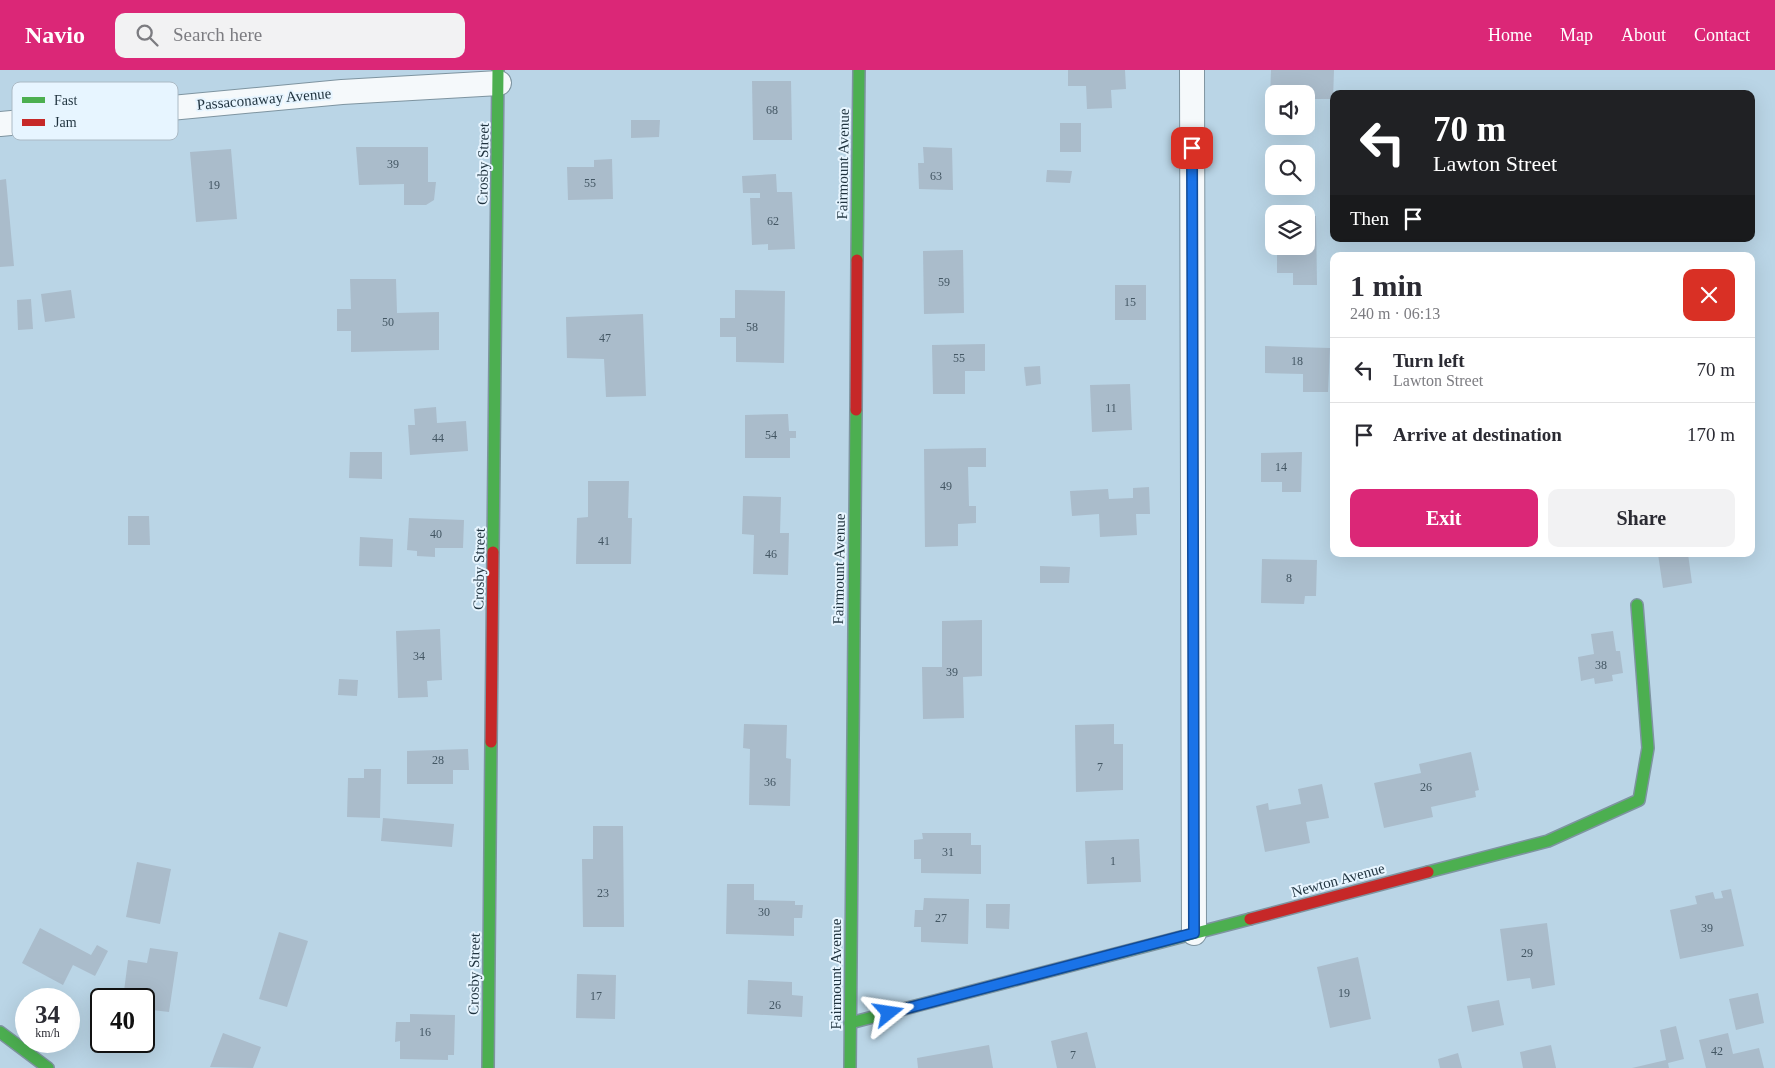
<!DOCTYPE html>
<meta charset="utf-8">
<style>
body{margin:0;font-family:Georgia,serif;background:#f2f2f3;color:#2b2b33;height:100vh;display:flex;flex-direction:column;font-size:19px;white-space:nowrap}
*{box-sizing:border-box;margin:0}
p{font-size:16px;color:#7c7c81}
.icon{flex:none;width:28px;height:28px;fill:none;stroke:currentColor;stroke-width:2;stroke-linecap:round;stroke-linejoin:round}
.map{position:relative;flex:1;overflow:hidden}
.sheet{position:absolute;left:1330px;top:182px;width:425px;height:305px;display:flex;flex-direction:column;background:#fff;border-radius:10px;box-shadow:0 5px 20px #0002}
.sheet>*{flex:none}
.guide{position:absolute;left:1330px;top:20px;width:425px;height:152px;border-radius:10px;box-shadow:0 5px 20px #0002;background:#202124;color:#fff;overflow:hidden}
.fabs{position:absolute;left:1265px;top:15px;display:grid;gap:10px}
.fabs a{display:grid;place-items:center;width:50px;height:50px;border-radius:10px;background:#fff;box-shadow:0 5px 20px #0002;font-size:25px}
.speed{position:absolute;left:15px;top:918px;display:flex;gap:10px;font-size:25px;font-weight:700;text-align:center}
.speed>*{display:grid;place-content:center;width:65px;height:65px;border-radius:50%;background:#fff;box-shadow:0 5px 20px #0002;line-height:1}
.speed small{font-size:12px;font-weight:400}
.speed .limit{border:2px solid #111;border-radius:8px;background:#fff;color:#111}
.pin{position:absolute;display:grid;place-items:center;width:42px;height:42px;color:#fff;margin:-21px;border-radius:10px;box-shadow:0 2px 8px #0006}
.me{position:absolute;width:55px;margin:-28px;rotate:75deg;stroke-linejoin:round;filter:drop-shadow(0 0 4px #0008)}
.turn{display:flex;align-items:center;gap:18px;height:105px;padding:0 20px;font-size:22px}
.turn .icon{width:65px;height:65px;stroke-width:2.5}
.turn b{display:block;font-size:35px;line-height:42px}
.then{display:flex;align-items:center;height:48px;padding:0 20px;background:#0003;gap:10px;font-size:19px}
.round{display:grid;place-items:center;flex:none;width:52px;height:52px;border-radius:10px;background:#f2f2f3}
.summary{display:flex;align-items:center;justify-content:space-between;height:85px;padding:0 20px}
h1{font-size:30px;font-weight:600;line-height:38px}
.button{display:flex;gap:10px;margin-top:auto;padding:10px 20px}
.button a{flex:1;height:58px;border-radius:10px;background:#db2777;color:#fff;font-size:20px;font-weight:600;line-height:58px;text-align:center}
.button a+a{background:#f2f2f3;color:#2b2b33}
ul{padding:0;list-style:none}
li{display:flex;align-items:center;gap:15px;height:65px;padding:0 20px;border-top:1px solid #e1e1e2}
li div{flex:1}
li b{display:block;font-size:19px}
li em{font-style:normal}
header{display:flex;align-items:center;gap:30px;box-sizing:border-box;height:70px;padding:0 25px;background:#db2777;color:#fff}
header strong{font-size:24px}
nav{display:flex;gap:28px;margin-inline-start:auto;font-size:18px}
.search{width:350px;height:45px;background:#f2f2f3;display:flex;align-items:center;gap:12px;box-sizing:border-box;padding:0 18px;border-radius:10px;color:#7c7c81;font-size:19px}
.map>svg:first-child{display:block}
.building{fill:#aabccb}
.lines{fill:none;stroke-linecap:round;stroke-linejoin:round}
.street-casing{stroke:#7e94a0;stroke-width:26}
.fast-casing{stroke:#7e94a0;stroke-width:14}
.jam-casing{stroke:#7e94a0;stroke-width:14}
.street{stroke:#f5f9fb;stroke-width:24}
.fast{stroke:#4caf50;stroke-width:11}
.jam{stroke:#c62828;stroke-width:11}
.route-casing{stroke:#114b97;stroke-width:12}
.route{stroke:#1a73e8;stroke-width:9}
.labels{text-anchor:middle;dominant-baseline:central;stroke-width:4;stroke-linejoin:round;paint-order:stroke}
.number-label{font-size:12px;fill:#435663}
.street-label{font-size:15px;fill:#1f323e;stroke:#e7f5ff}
.key{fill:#e7f5ff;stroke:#abbac5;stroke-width:1}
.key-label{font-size:14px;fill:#1f323e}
</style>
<header>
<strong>Navio</strong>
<div class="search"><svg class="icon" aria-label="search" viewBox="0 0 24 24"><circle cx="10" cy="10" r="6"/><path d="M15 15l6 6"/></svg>Search here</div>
<nav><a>Home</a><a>Map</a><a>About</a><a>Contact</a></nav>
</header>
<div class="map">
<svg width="1775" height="998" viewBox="0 0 1775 998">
<rect width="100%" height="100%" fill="#bad5e6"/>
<g class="building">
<polygon points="1068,0 1125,0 1126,19 1111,20 1112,38 1087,39 1086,16 1068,16"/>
<polygon points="1271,0 1334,0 1333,29 1306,29 1306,24 1274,24 1274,29 1270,29"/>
<polygon points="752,11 791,11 792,70 753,70"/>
<polygon points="631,50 660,50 659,67 631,68"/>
<rect x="1060" y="53" width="21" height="29"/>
<polygon points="356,77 428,77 428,112 436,112 434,130 426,135 404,135 404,114 359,115"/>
<polygon points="923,77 952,78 953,120 919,119 918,93 924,93"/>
<polygon points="231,79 237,149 196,152 190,82"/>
<polygon points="612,89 613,129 568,130 567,97 594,97 594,90"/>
<polygon points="1047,100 1072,101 1070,113 1046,112"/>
<polygon points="776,104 777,122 792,122 795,179 768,180 768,174 752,175 750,128 760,128 760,123 743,123 742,106"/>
<polygon points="6,109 14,196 0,197 0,110"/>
<polygon points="1306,146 1316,146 1317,215 1293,215 1293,203 1277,203 1277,176 1306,176"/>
<polygon points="963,180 964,243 924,244 923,181"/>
<polygon points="350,209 396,209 397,243 439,242 439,280 351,282 351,261 337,261 337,239 351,239"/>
<rect x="1115" y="215" width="31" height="35"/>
<polygon points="71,220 75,248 45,252 41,224"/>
<polygon points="735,220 785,221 784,293 736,292 736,267 720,267 720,248 735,248"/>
<polygon points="31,229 33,259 18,260 17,230"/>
<polygon points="643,244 646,326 606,327 604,289 567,288 566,247"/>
<polygon points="985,274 985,301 965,301 965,324 933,324 932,275"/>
<polygon points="1265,276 1330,278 1328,322 1303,322 1303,304 1265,303"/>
<polygon points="1040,296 1041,314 1026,316 1024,297"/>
<polygon points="1130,314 1132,360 1092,362 1090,315"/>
<polygon points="436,337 437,353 466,351 468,381 410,385 408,355 415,355 414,339"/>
<polygon points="788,344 789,361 796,361 796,368 790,368 790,388 745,388 745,345"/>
<polygon points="986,378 986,397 968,397 969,436 976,436 976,453 958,454 958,476 925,477 924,379"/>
<polygon points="350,382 382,382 382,409 349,408"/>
<polygon points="1302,382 1301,422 1282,422 1282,412 1261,412 1261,383"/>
<polygon points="588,411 629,411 628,448 632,448 631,494 576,494 577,448 588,447"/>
<polygon points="1149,417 1150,444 1136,444 1137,465 1100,467 1099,444 1072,446 1070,421 1108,419 1109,429 1133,428 1133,418"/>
<polygon points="743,426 781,427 780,463 789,463 788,505 753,504 754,465 742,464"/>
<polygon points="128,446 149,446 150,475 128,475"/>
<polygon points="409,448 464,450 463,478 435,478 435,487 417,486 417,481 407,480"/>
<polygon points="360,467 393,469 392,497 359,496"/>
<polygon points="1658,484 1688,484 1692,513 1663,518"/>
<polygon points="1262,489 1317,490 1316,526 1305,526 1304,534 1261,533"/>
<polygon points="1040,496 1070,497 1069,513 1040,513"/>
<polygon points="982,550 982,606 963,607 964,648 923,649 922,597 942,597 942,551"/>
<polygon points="440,559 442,610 427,611 428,627 398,628 396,561"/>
<polygon points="1613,561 1616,581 1620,581 1623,603 1612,605 1613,611 1595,614 1594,608 1581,611 1578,587 1594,584 1591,564"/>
<polygon points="339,609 358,610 357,626 338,625"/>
<polygon points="744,654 787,655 786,688 791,689 790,736 749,735 750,679 743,678"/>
<polygon points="1114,654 1114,674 1123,674 1123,720 1076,722 1075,655"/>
<polygon points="468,679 469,700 453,700 453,714 407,714 407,681"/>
<polygon points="1471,682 1479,720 1475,721 1476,727 1431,737 1433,747 1384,758 1374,713 1421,703 1419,694"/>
<polygon points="364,699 381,699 380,748 347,747 348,708 364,708"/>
<polygon points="1322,714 1329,748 1306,752 1310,773 1265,782 1256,736 1268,733 1269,740 1301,734 1298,719"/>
<polygon points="383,748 454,754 452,777 381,771"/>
<polygon points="593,756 623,756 624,857 583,857 582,789 593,789"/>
<polygon points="922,763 971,763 971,775 981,775 981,804 921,803 921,789 914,789 914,770 923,769"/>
<polygon points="1139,769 1141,812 1087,814 1085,771"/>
<polygon points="137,792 171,799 160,854 126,847"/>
<polygon points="727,814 754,814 754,830 795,831 795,835 803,835 802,848 794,848 794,866 726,864"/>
<polygon points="1731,819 1744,876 1680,889 1670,840 1697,834 1695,826 1713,822 1715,829 1723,828 1721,821"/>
<polygon points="924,828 969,829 968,874 921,872 921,857 914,857 915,840 923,840"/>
<polygon points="986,834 1010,834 1009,859 986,858"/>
<polygon points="1547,853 1555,915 1532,919 1530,908 1507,911 1500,859"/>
<polygon points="40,858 91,885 97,875 108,881 95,906 73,895 63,915 22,893"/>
<polygon points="279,862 308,871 287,937 259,929"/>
<polygon points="150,878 178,882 169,942 144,939 144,929 123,929 128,890 147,893"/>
<polygon points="1358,887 1371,949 1330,958 1317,897"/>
<polygon points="577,904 616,905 615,949 576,948"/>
<polygon points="748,910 792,912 792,925 803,926 802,947 747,944"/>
<polygon points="1758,923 1764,953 1736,960 1729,929"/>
<polygon points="1499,930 1504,955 1472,962 1467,936"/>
<polygon points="410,944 455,945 454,985 448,985 448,990 400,989 400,971 395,972 396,952 410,952"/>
<polygon points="1676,956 1684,989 1668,993 1669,998 1632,998 1666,990 1660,960"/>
<polygon points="1087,962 1096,998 1057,998 1051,971"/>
<polygon points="223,963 261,977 253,998 210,997"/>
<polygon points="1728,963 1733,984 1759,978 1764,998 1706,998 1699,970"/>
<polygon points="989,975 993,998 918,998 917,988"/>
<polygon points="1551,975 1556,998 1523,998 1520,982"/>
<polygon points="1458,983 1462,998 1440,998 1438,989"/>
</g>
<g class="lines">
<g class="street-casing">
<g id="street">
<polyline points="1192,0 1194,863"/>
<polyline points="0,54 342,22 499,13"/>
</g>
</g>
<g class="fast-casing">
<g id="fast">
<polyline points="857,190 859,0"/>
<polyline points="493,482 498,0"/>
<polyline points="1428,802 1548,771 1639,730 1648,678 1637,535"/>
<polyline points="850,953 1250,849"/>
<polyline points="0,962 48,998"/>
<polyline points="488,998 491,672"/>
<polyline points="850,998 856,340"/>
</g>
</g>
<g class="jam-casing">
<g id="jam">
<polyline points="856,340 857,190"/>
<polyline points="491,672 493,482"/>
<polyline points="1250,849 1428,802"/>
</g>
</g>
<use href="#street" class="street"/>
<use href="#fast" class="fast"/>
<use href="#jam" class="jam"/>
</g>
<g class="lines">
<g class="route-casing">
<polyline id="route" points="889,943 1194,863 1192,78"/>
</g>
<use href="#route" class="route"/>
</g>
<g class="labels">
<g class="number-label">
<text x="772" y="40">68</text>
<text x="393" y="94">39</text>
<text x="936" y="106">63</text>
<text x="590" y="113">55</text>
<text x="214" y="115">19</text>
<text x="773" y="151">62</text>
<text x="944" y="212">59</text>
<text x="1130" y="232">15</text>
<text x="388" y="252">50</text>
<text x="752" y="257">58</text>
<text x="605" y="268">47</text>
<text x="959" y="288">55</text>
<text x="1297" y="291">18</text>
<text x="1111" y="338">11</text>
<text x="771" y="365">54</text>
<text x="438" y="368">44</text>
<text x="1281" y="397">14</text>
<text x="946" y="416">49</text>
<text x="436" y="464">40</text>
<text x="604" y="471">41</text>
<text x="771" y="484">46</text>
<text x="1289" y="508">8</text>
<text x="419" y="586">34</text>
<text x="1601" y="595">38</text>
<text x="952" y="602">39</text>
<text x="438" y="690">28</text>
<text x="1100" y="697">7</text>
<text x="770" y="712">36</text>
<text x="1426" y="717">26</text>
<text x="948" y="782">31</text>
<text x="1113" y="791">1</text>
<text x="603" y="823">23</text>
<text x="764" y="842">30</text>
<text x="941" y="848">27</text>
<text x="1707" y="858">39</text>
<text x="1527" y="883">29</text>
<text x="1344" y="923">19</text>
<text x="596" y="926">17</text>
<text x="775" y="935">26</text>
<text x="425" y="962">16</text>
<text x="1717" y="981">42</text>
<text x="1073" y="985">7</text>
</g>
<g class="street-label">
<text transform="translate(264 29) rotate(-5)">Passaconaway Avenue</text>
<text transform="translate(483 94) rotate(-89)">Crosby Street</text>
<text transform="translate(843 94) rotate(-89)">Fairmount Avenue</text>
<text transform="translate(479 499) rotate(-89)">Crosby Street</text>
<text transform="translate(839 499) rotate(-89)">Fairmount Avenue</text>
<text transform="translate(1338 810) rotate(-15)">Newton Avenue</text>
<text transform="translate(474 904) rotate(-89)">Crosby Street</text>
<text transform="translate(836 904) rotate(-90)">Fairmount Avenue</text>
</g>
</g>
<rect x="12" y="12" width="166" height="58" rx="8" class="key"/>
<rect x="22" y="27" width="23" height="6" fill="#4caf50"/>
<rect x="22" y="49" width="23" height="7" fill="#c62828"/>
<g class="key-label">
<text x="54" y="35">Fast</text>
<text x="54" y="57">Jam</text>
</g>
</svg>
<div class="fabs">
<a><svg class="icon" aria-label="sound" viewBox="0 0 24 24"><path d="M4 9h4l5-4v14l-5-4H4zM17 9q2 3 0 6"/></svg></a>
<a><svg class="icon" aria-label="search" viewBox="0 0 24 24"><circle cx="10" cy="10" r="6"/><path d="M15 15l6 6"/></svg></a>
<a><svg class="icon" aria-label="layers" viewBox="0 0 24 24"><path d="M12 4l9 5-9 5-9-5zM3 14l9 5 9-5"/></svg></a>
</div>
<div class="speed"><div>34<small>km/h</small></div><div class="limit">40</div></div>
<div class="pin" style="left:1192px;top:78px;background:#d93025"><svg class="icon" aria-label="arrive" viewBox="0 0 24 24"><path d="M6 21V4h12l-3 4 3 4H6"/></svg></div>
<svg class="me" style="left:889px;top:943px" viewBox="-20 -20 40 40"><path d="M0-17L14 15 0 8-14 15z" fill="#1a73e8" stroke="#fff" stroke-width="4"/></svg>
<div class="guide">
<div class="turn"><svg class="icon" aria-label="left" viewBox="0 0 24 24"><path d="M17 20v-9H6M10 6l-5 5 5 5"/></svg><div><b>70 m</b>Lawton Street</div></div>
<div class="then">Then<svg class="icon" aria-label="arrive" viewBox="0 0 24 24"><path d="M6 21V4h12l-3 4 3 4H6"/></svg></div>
</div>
<section class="sheet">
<div class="summary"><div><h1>1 min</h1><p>240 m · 06:13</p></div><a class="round" style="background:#d93025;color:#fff"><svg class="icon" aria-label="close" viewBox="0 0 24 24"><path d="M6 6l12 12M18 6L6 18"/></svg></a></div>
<ul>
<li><svg class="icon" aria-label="left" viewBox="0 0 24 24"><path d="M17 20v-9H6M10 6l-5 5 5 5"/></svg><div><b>Turn left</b><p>Lawton Street</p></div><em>70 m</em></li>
<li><svg class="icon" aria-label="arrive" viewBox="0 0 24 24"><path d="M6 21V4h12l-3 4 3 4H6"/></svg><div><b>Arrive at destination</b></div><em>170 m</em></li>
</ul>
<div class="button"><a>Exit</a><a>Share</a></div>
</section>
</div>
